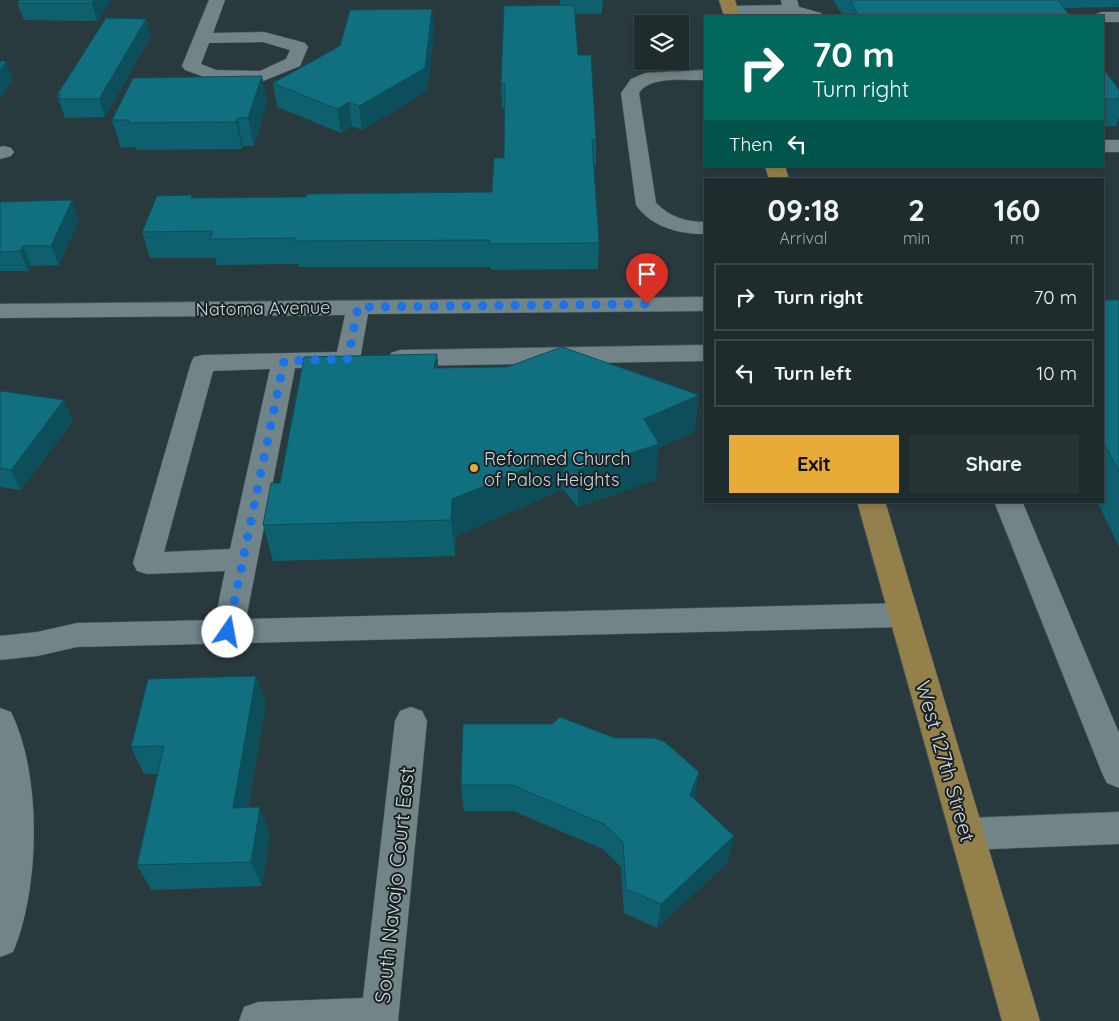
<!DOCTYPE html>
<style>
body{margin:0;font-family:Quicksand,sans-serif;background:#273436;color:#f1f3f6;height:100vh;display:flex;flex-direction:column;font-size:19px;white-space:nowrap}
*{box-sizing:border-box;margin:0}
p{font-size:16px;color:#a1a7aa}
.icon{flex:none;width:28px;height:28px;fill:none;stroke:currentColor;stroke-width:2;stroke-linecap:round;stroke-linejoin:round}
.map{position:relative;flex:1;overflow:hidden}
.side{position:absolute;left:704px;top:178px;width:400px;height:325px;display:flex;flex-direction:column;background:#1f2c2e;border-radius:0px;box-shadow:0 2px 8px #0003,0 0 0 1px #3c484a}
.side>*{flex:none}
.hud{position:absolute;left:704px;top:15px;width:400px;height:152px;border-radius:0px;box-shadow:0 2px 8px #0003,0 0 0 1px #3c484a;background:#00695c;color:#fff;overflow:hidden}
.tools{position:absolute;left:634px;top:15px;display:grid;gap:10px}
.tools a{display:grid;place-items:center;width:55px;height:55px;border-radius:0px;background:#1f2c2e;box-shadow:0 2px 8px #0003,0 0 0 1px #3c484a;font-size:25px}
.pin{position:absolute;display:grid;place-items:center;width:42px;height:42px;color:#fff;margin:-51px -21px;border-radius:50% 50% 50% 0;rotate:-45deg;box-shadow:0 0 5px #0007}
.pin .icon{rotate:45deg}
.me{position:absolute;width:55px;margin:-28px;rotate:12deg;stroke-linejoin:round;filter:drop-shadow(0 0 4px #0008)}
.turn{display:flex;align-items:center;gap:18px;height:105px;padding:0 25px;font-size:22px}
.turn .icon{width:65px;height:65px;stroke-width:2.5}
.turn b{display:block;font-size:35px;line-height:42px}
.then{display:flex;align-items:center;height:48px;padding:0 25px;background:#0003;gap:10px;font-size:19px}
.eta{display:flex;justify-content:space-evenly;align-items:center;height:85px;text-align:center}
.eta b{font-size:30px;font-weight:700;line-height:35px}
.button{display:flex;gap:10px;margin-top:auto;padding:10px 25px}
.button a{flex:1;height:58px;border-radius:0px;background:#e8ab37;color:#111;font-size:20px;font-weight:700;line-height:58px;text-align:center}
.button a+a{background:#273436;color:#f1f3f6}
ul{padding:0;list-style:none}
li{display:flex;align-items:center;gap:15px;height:68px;margin:0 10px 8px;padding:0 15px;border:2px solid #3c484a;border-radius:0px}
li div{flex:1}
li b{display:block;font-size:19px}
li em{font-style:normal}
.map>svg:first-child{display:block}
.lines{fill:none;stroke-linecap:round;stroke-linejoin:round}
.minor-casing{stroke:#49585c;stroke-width:1}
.major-casing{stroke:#49585c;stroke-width:1}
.minor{fill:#718488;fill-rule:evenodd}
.major{fill:#94804b;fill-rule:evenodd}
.wall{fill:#0f606e}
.shaded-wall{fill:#0c4e5a}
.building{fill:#117080;stroke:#0c4e5a}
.route{stroke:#1a73e8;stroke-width:9;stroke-dasharray:0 16.2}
.poi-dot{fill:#e8ab37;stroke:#182021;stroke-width:2}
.labels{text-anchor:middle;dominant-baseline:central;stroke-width:4;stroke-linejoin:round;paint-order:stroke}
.street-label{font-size:18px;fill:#cfd9db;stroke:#182021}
.poi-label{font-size:18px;fill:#cfd9db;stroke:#182021;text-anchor:start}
.near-street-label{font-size:21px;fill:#cfd9db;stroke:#182021}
</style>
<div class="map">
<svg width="1119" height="1021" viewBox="0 0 1119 1021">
<rect width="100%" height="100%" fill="#293a3e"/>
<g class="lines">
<g class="minor-casing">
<g id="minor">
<path d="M209,0h16l-12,33 51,-1 41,11 3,4 -8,19 -37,15 -50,-1 -28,-10 -3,-4zM263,42l27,8 -4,9 -26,12 -44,-1 -15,-6 8,-21z"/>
<polygon points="781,0 797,0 799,7 821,13 823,16 731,16 725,14 723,11 725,8 731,6 782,5"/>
<polygon points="1102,12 1119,12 1119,22 1102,22 1102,16 1094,16 1096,14"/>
<path d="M705,70v10c-20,1 -54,-5 -66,13l17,110c14,14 30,19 49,19v12c-26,0 -54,-7 -69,-29l-15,-112 10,-14 14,-6z"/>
<rect x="1102" y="140" width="17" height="12"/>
<polygon points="4,146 11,148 14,152 11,156 0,159 0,147"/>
<path d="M705,297v14l-337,3 -8,45 -3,5 -9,3 -53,1 -49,251 658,-16 11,4 4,8 -4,8 -11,4 -827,20 -40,9 -37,4v-24l37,-4 40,-9 138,-3 10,-49 -78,3 -10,-3 -4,-8 58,-200 3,-6 9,-2 134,-3 8,-37 -345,3v-14zM270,369l-40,180 -66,3 49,-181z"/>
<polygon points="705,345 705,361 400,366 391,363 388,358 391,353 400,350"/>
<polygon points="994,501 1022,501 1119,733 1119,788 1107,783 1102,773"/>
<polygon points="411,707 422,711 427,721 398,1021 239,1021 244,1007 258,1002 363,998 395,721 400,711"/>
<path d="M0,708l11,4c31,63 29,176 2,240l-13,5z"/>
<polygon points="1119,812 1119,844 967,850 955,845 950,834 955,823 967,818"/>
</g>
</g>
<g class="major-casing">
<g id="major">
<polygon points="719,0 735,0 740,16 724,16"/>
<polygon points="765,166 785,166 789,179 769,179"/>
<polygon points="857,501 885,501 1040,1021 1002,1021"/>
</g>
</g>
<use href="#minor" class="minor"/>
<use href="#major" class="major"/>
</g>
<g class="wall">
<polygon points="111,0 97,21 24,20 17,3"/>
<polygon points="560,0 603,0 602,14 575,14 578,55 596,140 596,165 594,165 599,243 598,269 491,270 491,267 299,267 299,264 217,265 215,258 150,258 142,232 192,195 193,198 306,197 492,192 504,158 504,108 502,108 501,84 560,5"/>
<polygon points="833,0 1119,0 1119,7 1063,8 1070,16 843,16"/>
<polygon points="432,9 434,32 427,91 362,130 352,126 341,133 277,107 273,83"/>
<polygon points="151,36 105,117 65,118 57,95"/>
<polygon points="1102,67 1119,90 1119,117 1116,126 1102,126"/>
<polygon points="267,102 254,146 243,146 242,149 136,150 135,147 121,148 112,120"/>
<polygon points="72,200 79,220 59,265 31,266 28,271 0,271 0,202"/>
<polygon points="1102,300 1119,300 1119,547 1097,501 1102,501"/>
<polygon points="437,354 438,368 695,432 658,448 656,480 578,507 563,489 456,536 455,556 273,561 263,525 280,483"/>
<polygon points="0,391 64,400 73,421 21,490 0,487"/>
<polygon points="256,676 266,704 248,807 270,833 262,886 151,890 137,865 158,774 144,774 131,747"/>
<polygon points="552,724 694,800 728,862 657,928 624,913 621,867 603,849 513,811 464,811 461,785"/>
</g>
<g class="shaded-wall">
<polygon points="94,0 111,0 97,21 92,3"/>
<polygon points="432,9 434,32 427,91 362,130 359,106"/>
<polygon points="146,19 151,36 105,117 99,99"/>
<polygon points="6,61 13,80 0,100 0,71"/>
<polygon points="262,76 267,102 254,146 248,118"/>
<polygon points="349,102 352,126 341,133 337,109"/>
<polygon points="237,118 243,146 242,149 236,122"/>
<polygon points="72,200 79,220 59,265 51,246"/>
<polygon points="23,246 31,266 28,271 20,251"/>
<polygon points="437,354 440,390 434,368"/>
<polygon points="699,395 695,432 658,448 656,480 578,507 578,470 644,419"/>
<polygon points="64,400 73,421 21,490 11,470"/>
<polygon points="564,453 563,489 456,536 455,556 451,520 452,499"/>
<polygon points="256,676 266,704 244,834 233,808"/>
<polygon points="699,772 695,799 685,821 690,795"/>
<polygon points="260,807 270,833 262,886 251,862"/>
<polygon points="734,836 728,862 657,928 661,904"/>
</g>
<g class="building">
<polygon points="20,0 94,0 92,3 17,3"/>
<polygon points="851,0 1058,0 1070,16 858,16"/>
<polygon points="574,5 578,55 591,55 596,140 592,140 599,243 490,244 490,240 294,241 295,238 210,239 213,231 142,232 157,196 192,195 191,198 306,197 307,194 492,192 494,158 504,158 505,83 501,84 504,6"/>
<polygon points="432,9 425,68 359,106 349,102 337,109 273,83 340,46 350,10"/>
<polygon points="106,18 146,19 99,99 58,99 61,95 57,95"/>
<polygon points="0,61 6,61 0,71"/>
<polygon points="1102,67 1119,90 1119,99 1102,99"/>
<polygon points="262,76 248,118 237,118 236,122 128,123 129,120 112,120 133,78"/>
<polygon points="72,200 51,246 23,246 20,251 0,252 0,202"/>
<polygon points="1102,300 1119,300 1119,472 1102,439"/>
<polygon points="562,347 699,395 644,419 659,444 578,470 564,453 452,499 451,520 263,525 271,483 280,483 304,357 437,354 434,368 507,367"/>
<polygon points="0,391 64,400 11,470 0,468"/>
<polygon points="256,676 233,808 260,807 251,862 137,865 164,746 131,747 148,679"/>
<polygon points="560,717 615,738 654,738 665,742 699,772 690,795 734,836 661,904 626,889 623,842 604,824 512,785 461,785 463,724 552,724"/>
</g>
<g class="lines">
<polyline class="route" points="228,632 284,361 348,359 358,307 647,304"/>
</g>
<circle class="poi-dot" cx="474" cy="468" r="5"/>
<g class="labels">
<g class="street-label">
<text transform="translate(263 308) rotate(-1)">Natoma Avenue</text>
</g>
<g class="poi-label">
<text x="484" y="458">Reformed Church<tspan x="484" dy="21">of Palos Heights</tspan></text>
</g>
<g class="near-street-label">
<text transform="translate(946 761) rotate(74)">West 127th Street</text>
<text transform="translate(394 885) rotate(-84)">South Navajo Court East</text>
</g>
</g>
</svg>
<div class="tools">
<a><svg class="icon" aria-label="layers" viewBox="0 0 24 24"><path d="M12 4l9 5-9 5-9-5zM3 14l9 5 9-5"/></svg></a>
</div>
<div class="pin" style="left:647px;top:304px;background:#d93025"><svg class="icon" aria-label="arrive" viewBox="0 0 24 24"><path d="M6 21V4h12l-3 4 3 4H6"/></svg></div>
<svg class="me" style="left:228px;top:632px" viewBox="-20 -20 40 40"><circle r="19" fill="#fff"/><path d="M0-13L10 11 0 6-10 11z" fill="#1a73e8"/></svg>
<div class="hud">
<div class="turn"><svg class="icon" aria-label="right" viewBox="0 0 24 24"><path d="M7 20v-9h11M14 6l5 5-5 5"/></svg><div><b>70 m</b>Turn right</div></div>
<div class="then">Then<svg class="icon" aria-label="left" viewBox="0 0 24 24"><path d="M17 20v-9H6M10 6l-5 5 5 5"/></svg></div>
</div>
<section class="side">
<div class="eta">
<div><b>09:18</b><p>Arrival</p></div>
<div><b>2</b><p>min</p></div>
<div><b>160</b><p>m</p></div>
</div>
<ul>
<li><svg class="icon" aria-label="right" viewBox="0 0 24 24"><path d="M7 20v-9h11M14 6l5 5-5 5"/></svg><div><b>Turn right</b></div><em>70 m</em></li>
<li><svg class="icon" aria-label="left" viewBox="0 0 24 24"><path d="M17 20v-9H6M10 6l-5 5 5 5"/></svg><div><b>Turn left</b></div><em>10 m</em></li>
</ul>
<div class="button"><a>Exit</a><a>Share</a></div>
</section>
</div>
